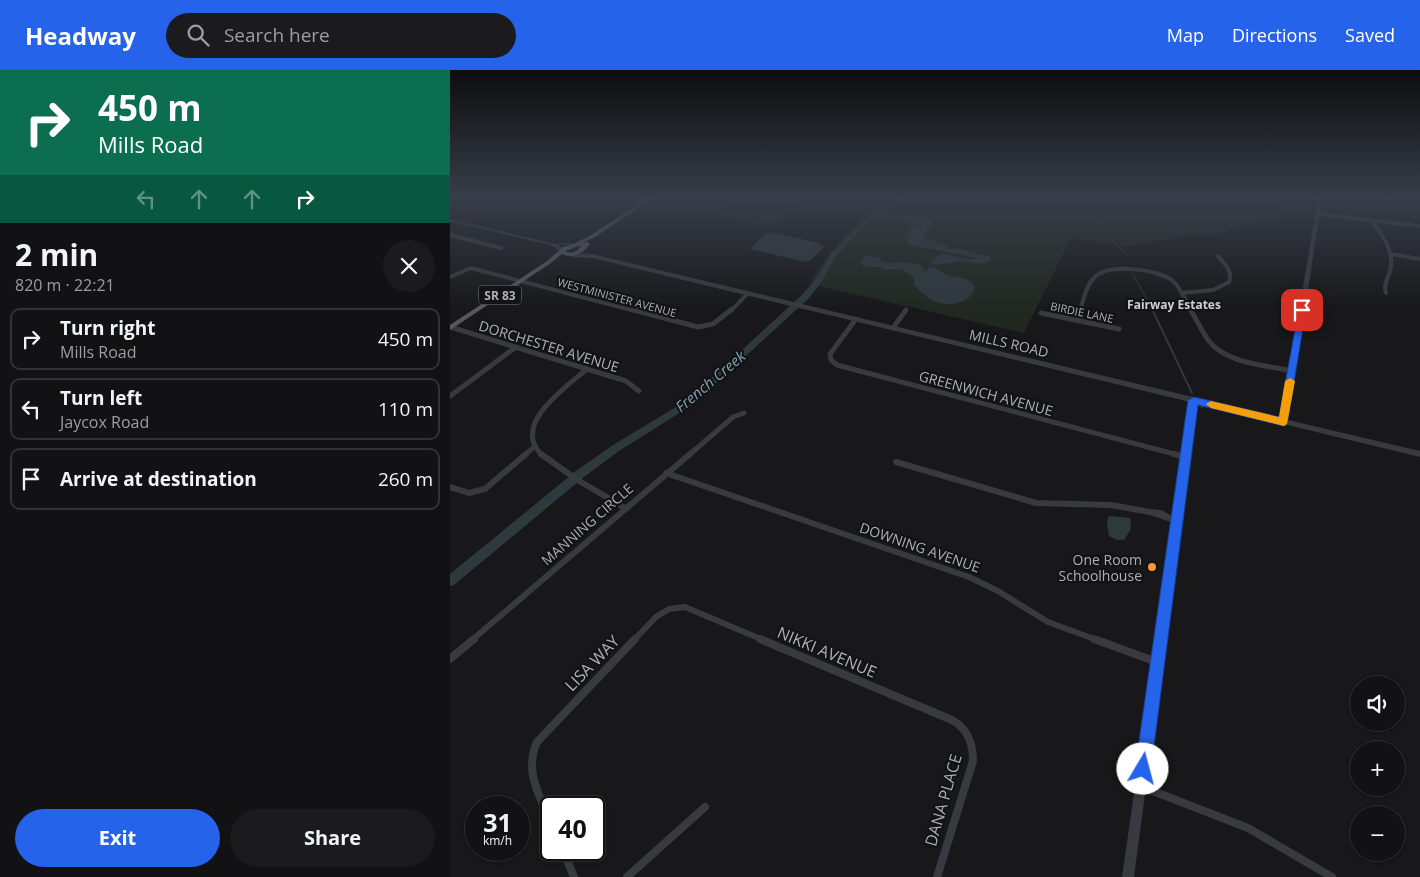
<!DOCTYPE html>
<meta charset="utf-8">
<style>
body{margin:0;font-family:"Open Sans",sans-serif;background:#1b1b1d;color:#f1f3f6;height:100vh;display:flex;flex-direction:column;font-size:19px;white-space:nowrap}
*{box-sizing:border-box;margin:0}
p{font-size:16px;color:#9c9ea0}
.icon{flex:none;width:28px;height:28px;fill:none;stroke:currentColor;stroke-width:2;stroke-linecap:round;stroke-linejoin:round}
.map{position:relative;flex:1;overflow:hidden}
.panel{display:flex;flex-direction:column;background:#121214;width:450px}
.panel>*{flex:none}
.top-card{background:#0b6e4f;color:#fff;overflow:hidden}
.controls{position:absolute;left:900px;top:606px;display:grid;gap:10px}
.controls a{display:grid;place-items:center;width:55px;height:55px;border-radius:50%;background:#121214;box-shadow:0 1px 4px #0004,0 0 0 1px #313234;font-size:25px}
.speed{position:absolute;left:15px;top:726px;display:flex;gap:10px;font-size:25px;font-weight:700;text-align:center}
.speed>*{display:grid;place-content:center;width:65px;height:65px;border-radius:50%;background:#121214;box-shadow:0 1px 4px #0004,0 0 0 1px #313234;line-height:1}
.speed small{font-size:12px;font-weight:400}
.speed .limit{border:2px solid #111;border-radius:8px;background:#fff;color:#111}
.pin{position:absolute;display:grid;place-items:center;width:42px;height:42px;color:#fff;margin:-21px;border-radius:10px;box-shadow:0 2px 8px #0006}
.me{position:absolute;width:55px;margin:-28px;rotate:8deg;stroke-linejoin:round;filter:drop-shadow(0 0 4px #0008)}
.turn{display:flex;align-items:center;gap:18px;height:105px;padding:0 15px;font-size:22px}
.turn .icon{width:65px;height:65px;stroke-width:2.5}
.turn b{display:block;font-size:35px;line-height:42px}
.lanes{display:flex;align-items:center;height:48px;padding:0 15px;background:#0003;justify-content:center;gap:25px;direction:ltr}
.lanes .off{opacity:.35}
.round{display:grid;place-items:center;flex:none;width:52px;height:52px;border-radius:26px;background:#1b1b1d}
.summary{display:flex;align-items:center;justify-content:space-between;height:85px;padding:0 15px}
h1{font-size:30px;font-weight:700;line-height:38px}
.action{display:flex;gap:10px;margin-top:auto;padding:10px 15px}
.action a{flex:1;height:58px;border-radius:30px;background:#2563eb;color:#fff;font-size:20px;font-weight:700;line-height:58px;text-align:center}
.action a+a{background:#1b1b1d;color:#f1f3f6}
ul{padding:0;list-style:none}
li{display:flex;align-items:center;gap:15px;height:62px;margin:0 10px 8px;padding:0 5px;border:2px solid #313234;border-radius:10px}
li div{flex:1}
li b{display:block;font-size:19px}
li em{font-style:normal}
header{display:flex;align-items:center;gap:30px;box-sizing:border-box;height:70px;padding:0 25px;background:#2563eb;color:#fff}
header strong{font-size:24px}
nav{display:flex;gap:28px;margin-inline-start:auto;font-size:18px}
.search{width:350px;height:45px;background:#1b1b1d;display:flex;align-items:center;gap:12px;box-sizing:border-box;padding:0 18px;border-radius:28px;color:#9c9ea0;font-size:19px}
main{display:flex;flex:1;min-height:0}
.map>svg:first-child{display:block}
.green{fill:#202820}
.water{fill:#2e393e}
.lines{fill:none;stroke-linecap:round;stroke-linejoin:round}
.stream-far1{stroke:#2e393e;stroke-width:1}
.stream{stroke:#2e393e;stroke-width:2}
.river{fill:#2e393e;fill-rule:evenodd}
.minor-far3{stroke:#393a3f;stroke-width:4}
.minor-far2{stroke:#393a3f;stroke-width:5}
.minor-far1{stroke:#393a3f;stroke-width:6}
.minor{stroke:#393a3f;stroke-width:8}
.tertiary{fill:#393a3f;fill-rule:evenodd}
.primary{fill:#55585e;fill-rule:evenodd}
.route{fill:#2563eb;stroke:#184099}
.slow{fill:#f59e0b}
.poi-dot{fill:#f19b38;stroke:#131315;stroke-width:2}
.labels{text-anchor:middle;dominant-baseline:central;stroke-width:4.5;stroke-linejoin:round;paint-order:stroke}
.far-street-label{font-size:11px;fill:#aab1b9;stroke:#131315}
.shield{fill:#131315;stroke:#7d8288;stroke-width:1}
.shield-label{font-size:12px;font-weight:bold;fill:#aab1b9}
.far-neighbourhood-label{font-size:12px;font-weight:bold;fill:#cbcfd5;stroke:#131315}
.street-label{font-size:14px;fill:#aab1b9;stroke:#131315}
.poi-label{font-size:14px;fill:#aab1b9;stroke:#131315;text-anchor:end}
.water-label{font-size:15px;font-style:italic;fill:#81a3b4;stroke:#131315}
.near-street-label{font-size:16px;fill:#aab1b9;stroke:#131315}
</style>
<header>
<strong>Headway</strong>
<div class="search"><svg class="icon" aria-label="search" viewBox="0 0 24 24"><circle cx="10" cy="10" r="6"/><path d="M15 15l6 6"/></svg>Search here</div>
<nav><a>Map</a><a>Directions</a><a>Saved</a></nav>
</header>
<main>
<section class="panel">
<div class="top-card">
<div class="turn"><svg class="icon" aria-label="right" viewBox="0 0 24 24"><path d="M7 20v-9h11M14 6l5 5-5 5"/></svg><div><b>450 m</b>Mills Road</div></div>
<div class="lanes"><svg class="icon off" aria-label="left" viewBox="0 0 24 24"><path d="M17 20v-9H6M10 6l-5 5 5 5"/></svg><svg class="icon off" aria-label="ahead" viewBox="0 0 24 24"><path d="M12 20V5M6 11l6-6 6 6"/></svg><svg class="icon off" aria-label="ahead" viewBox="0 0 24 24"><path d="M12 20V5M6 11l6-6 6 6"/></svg><svg class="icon" aria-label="right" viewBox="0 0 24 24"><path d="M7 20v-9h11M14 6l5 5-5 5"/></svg></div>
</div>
<div class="summary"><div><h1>2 min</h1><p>820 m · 22:21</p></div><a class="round"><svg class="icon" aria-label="close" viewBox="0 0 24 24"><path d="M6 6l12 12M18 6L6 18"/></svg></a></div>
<ul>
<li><svg class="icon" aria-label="right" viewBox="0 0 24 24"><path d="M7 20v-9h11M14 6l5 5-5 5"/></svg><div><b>Turn right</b><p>Mills Road</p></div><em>450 m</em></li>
<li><svg class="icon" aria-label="left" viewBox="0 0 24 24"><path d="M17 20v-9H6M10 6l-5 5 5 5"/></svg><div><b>Turn left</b><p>Jaycox Road</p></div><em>110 m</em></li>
<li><svg class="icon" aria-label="arrive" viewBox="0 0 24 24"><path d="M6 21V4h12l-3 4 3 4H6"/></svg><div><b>Arrive at destination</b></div><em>260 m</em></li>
</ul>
<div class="action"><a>Exit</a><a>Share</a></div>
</section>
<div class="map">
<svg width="970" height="807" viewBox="0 0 970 807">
<rect width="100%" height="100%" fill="#18181a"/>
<g class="green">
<polygon points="244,128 359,128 324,157 269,146 280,137 252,130 247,133 237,131"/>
<polygon points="449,128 835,128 828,153 817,151 761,165 729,167 674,177 621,168 574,263 360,214 366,202 390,170 428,135 442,134"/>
</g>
<g class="water">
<path d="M451,128h5l-20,12 5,5c14,4 32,-8 42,9l-9,9v5l24,8 1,3 7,-1 21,6 11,1 3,4 -7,5 -21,-3 -29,4 -3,-2c10,-19 32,1 46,-5l-67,-13 -7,-8 12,-13 -10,-3 -20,-1 -4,-7 -7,3 -3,-1z"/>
<polygon points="320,162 369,173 374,177 361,190 356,192 300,179 313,165"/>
<path d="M419,186l11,2 2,4h3c14,2 33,-4 40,10l5,-5c8,1 9,3 15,7 10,5 22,1 30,12 -2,17 -24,21 -39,16 -8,-3 -16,-11 -22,-17v-7l-12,-9 -18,1 -4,-3h-13l-7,-3 5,-7z"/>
<polygon points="659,446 680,448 681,459 674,470 667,470 659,466 657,452"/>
</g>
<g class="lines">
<g class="stream-far1">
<polyline points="644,128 641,135 662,170 678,186"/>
<polyline points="933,128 970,140"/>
<polyline points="683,204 703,241"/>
</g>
<g class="stream">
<polyline points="702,239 742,323"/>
<polyline points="751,335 752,337"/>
</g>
<polygon class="river" points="451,128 457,128 425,146 412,158 385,187 373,210 358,229 242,335 169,381 134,407 4,515 0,516 0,504 126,401 163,375 236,331 352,225 366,209 380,185 408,156 421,144"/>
<g class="minor-far3">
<polyline points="868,144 970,156"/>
<path d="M922,151c11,15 23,31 18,50 -2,8 -7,14 -4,22"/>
<polyline points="0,165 51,178"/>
<polyline points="941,184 970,189"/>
<polyline points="0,207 21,198 185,241"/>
<path d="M732,223l31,-3 16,-8c4,-11 -4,-18 -11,-26"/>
<polyline points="281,241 298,223"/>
<path d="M630,241c3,-11 6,-24 13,-32 14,-17 65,-10 80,2 8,7 13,21 18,30"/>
</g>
<g class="minor-far2">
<polyline points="180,239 248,257 263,254 282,239"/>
<path d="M740,239c6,10 12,22 18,31 18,24 58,25 84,31"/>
<polyline points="591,243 669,259"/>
<polyline points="406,249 380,284 381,290 387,295 728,385"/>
<polyline points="627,250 631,239"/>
<polyline points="0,257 176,311 189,321"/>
<polyline points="443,258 456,240"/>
<polyline points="0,326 66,277"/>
<polyline points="75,385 85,376"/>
<path d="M92,385c-32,-30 24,-68 45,-86"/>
<polyline points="239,385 283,347 294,343"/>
</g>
<g class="minor-far1">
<polyline points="91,384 126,409 175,438"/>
<polyline points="724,384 736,387"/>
<polyline points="446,392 586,433 661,435 700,442"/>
<polyline points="216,403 519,507 548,521 598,552 647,570"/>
<polyline points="0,417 19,423 35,419 76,384"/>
<polygon points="700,442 711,443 721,449"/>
<polyline points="22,570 240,384"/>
<polyline points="184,570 206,547 219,539 235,537 313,570"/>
</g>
<g class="minor">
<path d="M310,569l192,81c16,9 21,23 21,41l-36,116"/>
<polyline points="644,569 707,592"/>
<polyline points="0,589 24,569"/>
<polyline points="690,716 798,758 882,807"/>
<path d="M101,752c-12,-27 -27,-51 -14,-80l98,-103"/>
<polyline points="113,780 124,807"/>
<polyline points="177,807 255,737"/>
</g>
<g class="tertiary">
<polygon points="868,128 872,128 838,350 970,381 970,387 747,333 684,807 672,807 740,332 142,188 122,187 119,185 122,183 142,184 831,348"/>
<polygon points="0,149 105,174 123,173 125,174 123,175 108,175 115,179 115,181 113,182 100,175 0,151"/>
</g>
<path class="primary" d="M198,128h6l-59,39 -12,6 4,-1 3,2c-6,9 -17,15 -28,10l-11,9 -101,67v-5l97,-64 16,-14 11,-3 17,-9zM129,176l2,1c-4,4 -10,8 -16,4z"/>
</g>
<linearGradient id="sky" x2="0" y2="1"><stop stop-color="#0d0d0e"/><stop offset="0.53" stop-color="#373d49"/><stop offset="1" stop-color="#373d49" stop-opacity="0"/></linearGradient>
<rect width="970" height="240" fill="url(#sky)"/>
<polygon class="route" points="849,238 856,240 837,354 834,356 748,335 701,699 699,705 693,707 687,705 685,699 738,330 744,327 829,347"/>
<polygon class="slow" points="840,308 845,311 837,354 834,356 761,338 756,334 761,331 829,347 835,311"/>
<circle class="poi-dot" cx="702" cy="497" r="5"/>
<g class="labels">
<g class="far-street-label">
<text transform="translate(167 227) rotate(15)">WESTMINISTER AVENUE</text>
<text transform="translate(632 242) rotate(12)">BIRDIE LANE</text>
</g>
<rect class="shield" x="29" y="215.5" width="42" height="19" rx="4"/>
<g class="shield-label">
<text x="50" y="225">SR 83</text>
</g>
<g class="far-neighbourhood-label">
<text x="724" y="234">Fairway Estates</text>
</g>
<g class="street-label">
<text transform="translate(559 273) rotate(13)">MILLS ROAD</text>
<text transform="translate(99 276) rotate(17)">DORCHESTER AVENUE</text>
<text transform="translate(536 323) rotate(15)">GREENWICH AVENUE</text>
<text transform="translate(137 454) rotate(-41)">MANNING CIRCLE</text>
<text transform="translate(470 477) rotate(19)">DOWNING AVENUE</text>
</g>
<g class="poi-label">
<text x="692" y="489">One Room<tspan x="692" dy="16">Schoolhouse</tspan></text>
</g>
<g class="water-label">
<text transform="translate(260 311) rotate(-40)">French Creek</text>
</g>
<g class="near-street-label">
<text transform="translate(377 582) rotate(23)">NIKKI AVENUE</text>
<text transform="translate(142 593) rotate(-46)">LISA WAY</text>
<text transform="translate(493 730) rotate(-74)">DANA PLACE</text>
</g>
</g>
</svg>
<div class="controls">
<a><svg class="icon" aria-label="sound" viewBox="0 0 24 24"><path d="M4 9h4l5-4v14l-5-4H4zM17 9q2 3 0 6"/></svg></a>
<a>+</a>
<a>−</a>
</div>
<div class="speed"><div>31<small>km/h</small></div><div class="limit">40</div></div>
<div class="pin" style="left:852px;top:240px;background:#d93025"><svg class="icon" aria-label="arrive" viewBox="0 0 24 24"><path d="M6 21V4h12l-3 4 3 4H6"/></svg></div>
<svg class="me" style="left:693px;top:699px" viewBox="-20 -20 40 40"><circle r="19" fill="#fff"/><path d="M0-13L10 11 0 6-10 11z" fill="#2563eb"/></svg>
</div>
</main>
